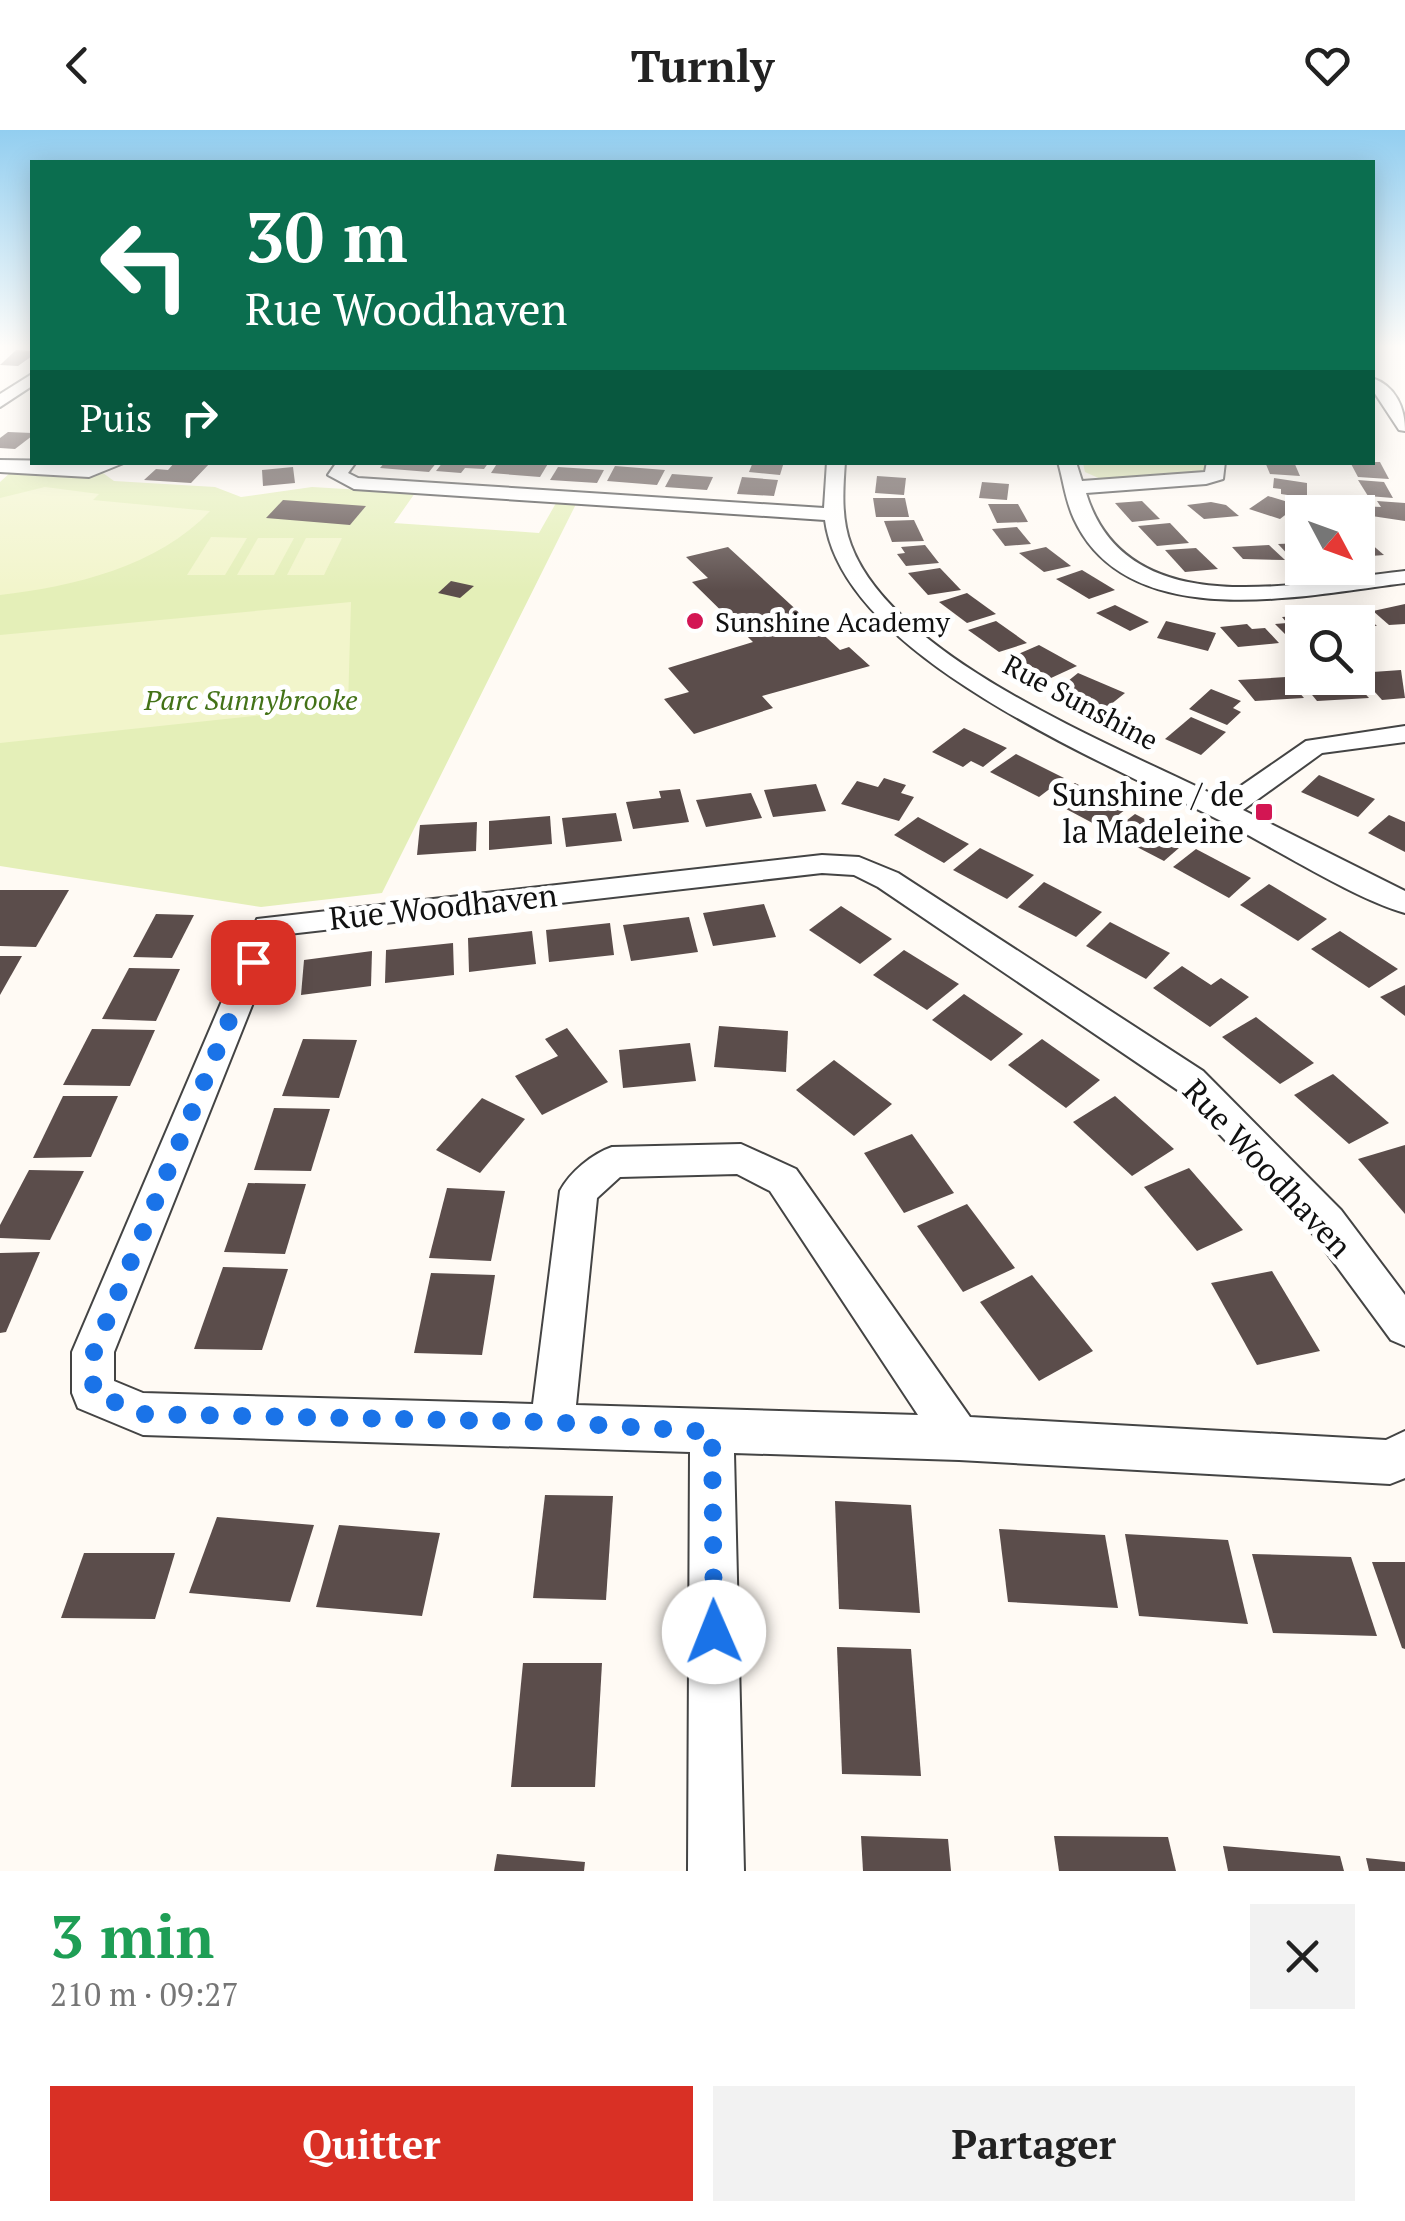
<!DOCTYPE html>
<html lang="fr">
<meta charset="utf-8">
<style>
body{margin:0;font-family:"PT Serif",serif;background:#f2f2f2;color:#222;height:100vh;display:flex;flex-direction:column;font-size:38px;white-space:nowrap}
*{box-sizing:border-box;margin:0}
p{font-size:32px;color:#767676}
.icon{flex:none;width:55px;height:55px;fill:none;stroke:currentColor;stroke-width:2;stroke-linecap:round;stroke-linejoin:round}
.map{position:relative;height:1741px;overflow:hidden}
.panel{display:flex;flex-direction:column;background:#fff;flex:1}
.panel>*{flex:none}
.hud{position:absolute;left:30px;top:30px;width:1345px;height:305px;border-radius:0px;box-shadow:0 5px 25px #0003;background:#0b6e4f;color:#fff;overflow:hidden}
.needle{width:65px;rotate:131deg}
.fabs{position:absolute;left:1285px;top:365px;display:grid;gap:20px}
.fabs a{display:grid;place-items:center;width:90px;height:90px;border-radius:0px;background:#fff;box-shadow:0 5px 25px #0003;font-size:50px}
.pin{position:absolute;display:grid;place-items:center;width:85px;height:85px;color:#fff;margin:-42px;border-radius:20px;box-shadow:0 5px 15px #0006}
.me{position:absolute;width:110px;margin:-55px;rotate:359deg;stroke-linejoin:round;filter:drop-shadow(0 0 8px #0008)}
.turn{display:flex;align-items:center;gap:35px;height:210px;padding:0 50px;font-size:45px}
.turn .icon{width:130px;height:130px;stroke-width:2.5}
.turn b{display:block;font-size:70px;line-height:85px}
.then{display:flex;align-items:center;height:95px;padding:0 50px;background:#0003;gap:20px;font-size:38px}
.round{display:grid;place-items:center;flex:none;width:105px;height:105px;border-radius:0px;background:#f2f2f2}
.overview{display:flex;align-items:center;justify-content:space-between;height:170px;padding:0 50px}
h1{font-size:60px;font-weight:800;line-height:75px;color:#1e9e55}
.cta{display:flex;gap:20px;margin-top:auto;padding:20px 50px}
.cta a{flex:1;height:115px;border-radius:0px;background:#d93025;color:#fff;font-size:40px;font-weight:800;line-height:115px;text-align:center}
.cta a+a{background:#f2f2f2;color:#222}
header{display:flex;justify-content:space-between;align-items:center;height:130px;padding:0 50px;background:#fff;font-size:45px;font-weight:800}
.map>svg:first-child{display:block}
.green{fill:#e4efb8}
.pitch{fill:#f2f5cb}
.building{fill:#5b4d4b}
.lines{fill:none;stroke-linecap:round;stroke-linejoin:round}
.minor-casing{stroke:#444;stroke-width:4}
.minor{fill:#fff;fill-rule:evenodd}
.route{stroke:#1a73e8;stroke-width:18;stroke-dasharray:0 32.4}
.poi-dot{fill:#d31653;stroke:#fff;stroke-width:4}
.labels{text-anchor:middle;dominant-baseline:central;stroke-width:10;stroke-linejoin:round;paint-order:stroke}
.far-poi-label{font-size:28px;fill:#111;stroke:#fff;text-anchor:start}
.far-park-label{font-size:28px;font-style:italic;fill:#437217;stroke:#fff}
.far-street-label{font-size:28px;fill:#111;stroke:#fff}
.poi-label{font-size:32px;fill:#111;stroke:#fff;text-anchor:end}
.street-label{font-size:32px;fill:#111;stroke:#fff}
</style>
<header><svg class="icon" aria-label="back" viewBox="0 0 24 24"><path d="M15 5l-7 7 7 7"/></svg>Turnly<svg class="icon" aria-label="heart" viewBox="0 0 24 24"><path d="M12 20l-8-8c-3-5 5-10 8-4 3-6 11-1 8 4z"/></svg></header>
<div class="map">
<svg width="1405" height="1741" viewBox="0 0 1405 1741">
<rect width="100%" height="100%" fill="#fffaf4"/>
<g class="green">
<polygon points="1207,332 1205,341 1194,344 1103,350 1085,342 1083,333"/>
<polygon points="12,341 103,343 114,351 215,357 241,367 312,357 415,363 394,393 539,403 556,373 576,374 382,763 261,777 0,736 0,352"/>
</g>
<g class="pitch">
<path d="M45,357l54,7 -6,6 117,11c-51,55 -138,76 -210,84v-97z"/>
<polygon points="211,407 247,408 225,445 187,445"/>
<polygon points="258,408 294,408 274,445 237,445"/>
<polygon points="306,408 342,408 324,445 287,445"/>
<polygon points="351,472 348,576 0,613 0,505"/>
</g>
<g class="building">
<polygon points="16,220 32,221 32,226 18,236 0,235"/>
<polygon points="8,302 32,303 32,306 15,319 0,318 0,308"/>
<polygon points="175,332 211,332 191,353 144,350 156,339 168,340"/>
<polygon points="385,332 437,332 429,342 380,338"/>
<polygon points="443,332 489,332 484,339 465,338 461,343 436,341"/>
<polygon points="498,332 549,332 540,347 491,343"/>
<polygon points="753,332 784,332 780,345 749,342"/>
<polygon points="1265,332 1294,332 1300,346 1270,344"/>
<polygon points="1350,332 1380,332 1389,349 1358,347"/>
<polygon points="615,336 665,340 657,355 607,351"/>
<polygon points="293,337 295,353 263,356 262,340"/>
<polygon points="558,337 604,340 597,353 550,350"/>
<polygon points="672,344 713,347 707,360 665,357"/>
<polygon points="877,346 906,348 904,365 875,363"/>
<polygon points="742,347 778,350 774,366 737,364"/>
<polygon points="1274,348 1307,353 1307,368 1281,364 1281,359 1273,358"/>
<polygon points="1358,350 1384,352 1393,368 1368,366"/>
<polygon points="982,352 1009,354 1007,370 979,368"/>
<polygon points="1268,366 1298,375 1280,389 1249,379"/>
<polygon points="873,368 905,368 909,387 876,387"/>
<polygon points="283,370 366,376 350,395 266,388"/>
<polygon points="1142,371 1160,389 1132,392 1115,373"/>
<polygon points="1377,371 1405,373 1405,391 1365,385 1360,376 1381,377"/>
<polygon points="1211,372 1226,375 1239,386 1204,389 1187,375"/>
<polygon points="988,374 1018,374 1028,392 997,393"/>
<polygon points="914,390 924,411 892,412 884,391"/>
<polygon points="1170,393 1189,413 1157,416 1138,396"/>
<polygon points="1017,397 1031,414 1005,416 992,399"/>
<polygon points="1358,406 1362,406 1384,425 1358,427"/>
<polygon points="1302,413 1302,429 1293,430 1278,414"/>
<polygon points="925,415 939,433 906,436 897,424 905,423 901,417"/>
<polygon points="1269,415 1285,430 1243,429 1232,417"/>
<polygon points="728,417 840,520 849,517 870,536 762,566 773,578 694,604 664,569 689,562 668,538 753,512 692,452 708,448 686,427"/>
<polygon points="1046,417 1071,436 1044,442 1019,423"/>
<polygon points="1196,418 1218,439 1185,442 1165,420"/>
<polygon points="940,438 961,460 928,465 908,443"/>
<polygon points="1082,440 1115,460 1089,469 1056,449"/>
<polygon points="451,451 474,456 460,468 438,463"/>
<polygon points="967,463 996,484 967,493 939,472"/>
<polygon points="1405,474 1405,494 1389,495 1373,481"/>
<polygon points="1115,475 1149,492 1130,501 1096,483"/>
<polygon points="1357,478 1377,496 1328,492 1317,482"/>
<polygon points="1310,485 1318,492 1302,492 1302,507 1289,508 1275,494 1287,493 1282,487"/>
<polygon points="996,491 1027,513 999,522 968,500"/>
<polygon points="1166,491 1216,503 1208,521 1157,508"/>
<polygon points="1247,494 1252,499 1265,498 1279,513 1238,517 1220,497"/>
<polygon points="1039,515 1077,536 1051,548 1014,526"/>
<polygon points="1401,540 1405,568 1382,570 1358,543"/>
<polygon points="1078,543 1125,563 1105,579 1058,559"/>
<polygon points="1286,547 1304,568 1255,571 1238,550"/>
<polygon points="1351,548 1369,568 1317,571 1299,549"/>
<polygon points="1211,559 1241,571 1233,578 1241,582 1227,595 1189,579"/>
<polygon points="1191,587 1226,602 1201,625 1165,609"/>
<polygon points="964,598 1007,618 983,637 971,631 963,637 932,622"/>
<polygon points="1016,624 1064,648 1039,667 990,642"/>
<polygon points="1319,645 1375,669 1358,687 1301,662"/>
<polygon points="884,648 906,655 901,663 914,667 899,691 841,674 857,651 878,657"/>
<polygon points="1075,653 1126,679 1102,698 1051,671"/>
<polygon points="816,654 826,681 773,687 764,660"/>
<polygon points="680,659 689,692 633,699 626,672 661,668 659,661"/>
<polygon points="751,663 762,688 706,697 696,670"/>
<polygon points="616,683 622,711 566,717 562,688"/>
<polygon points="1135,684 1187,711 1164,731 1110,703"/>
<polygon points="1389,685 1405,692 1405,722 1368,703"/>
<polygon points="550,686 552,714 489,720 489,691"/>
<polygon points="918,687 969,714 944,733 894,705"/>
<polygon points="477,692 476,721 417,725 420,695"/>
<polygon points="980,718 1034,745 1007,769 953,740"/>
<polygon points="1196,719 1251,748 1229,768 1173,737"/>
<polygon points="1044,752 1102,782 1076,807 1018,777"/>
<polygon points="1269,754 1327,789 1298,811 1240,775"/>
<polygon points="0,760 69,760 36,817 0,816"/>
<polygon points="764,774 776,807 713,816 703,783"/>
<polygon points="841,776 892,809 860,834 809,800"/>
<polygon points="156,784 194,785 172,828 133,827"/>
<polygon points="689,787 698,822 631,831 623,795"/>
<polygon points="1110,792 1170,823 1146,849 1086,816"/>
<polygon points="610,793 614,825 549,832 546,800"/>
<polygon points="532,801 536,834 469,842 468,808"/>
<polygon points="1340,801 1398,839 1369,858 1311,819"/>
<polygon points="453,813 454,845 385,853 386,820"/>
<polygon points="904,820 959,854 927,880 873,845"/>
<polygon points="372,821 371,856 301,865 304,830"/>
<polygon points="0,826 22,826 0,865"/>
<polygon points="1182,836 1211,855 1221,848 1249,867 1210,897 1153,858"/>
<polygon points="129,838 180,839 156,891 102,889"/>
<polygon points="1405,855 1405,886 1380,867"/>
<polygon points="964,864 1023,904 991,931 932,890"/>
<polygon points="1256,887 1314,933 1280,954 1222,907"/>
<polygon points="719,896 788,901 786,942 714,937"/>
<polygon points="567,898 608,952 542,985 515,946 558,926 545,909"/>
<polygon points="92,899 155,900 130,956 63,955"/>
<polygon points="303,909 357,910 339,968 282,966"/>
<polygon points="1042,909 1100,950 1066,978 1008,935"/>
<polygon points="690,913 696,951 623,958 619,920"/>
<polygon points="834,930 892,974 854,1006 796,960"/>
<polygon points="1333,944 1389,993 1349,1014 1294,965"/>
<polygon points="63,966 118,966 91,1027 33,1028"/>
<polygon points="1115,966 1174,1019 1132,1046 1073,992"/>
<polygon points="482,968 525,989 480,1043 436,1020"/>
<polygon points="274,978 330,979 311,1041 254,1040"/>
<polygon points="912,1004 954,1063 904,1083 864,1023"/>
<polygon points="1405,1015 1405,1084 1358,1029"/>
<polygon points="1189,1038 1243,1100 1197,1121 1144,1057"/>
<polygon points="29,1040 84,1041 50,1110 0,1108 0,1095"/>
<polygon points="248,1053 306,1054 285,1124 224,1122"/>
<polygon points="447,1058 505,1061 491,1131 429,1128"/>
<polygon points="967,1074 1015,1138 963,1162 917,1096"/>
<polygon points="40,1122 6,1202 0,1203 0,1123"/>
<polygon points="223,1137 288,1139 262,1220 194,1219"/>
<polygon points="1272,1141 1320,1221 1257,1235 1211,1153"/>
<polygon points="431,1143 495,1145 482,1225 414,1223"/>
<polygon points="1032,1145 1093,1221 1039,1251 980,1172"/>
<polygon points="545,1365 613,1366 606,1470 533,1468"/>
<polygon points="835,1371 911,1375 920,1483 839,1479"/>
<polygon points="217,1387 314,1395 290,1472 189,1463"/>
<polygon points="339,1395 440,1403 422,1486 316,1477"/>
<polygon points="999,1399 1105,1405 1118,1478 1008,1472"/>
<polygon points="1125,1404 1228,1410 1248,1494 1139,1486"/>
<polygon points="84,1423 175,1423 155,1489 61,1488"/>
<polygon points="1252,1424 1351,1427 1377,1506 1273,1503"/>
<polygon points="1372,1432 1405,1432 1405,1519 1402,1518"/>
<polygon points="837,1517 911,1519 921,1646 842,1644"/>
<polygon points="523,1533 602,1533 595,1657 511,1657"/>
<polygon points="861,1706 948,1709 951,1741 863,1741"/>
<polygon points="1054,1706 1168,1707 1176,1741 1059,1741"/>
<polygon points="1223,1716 1340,1726 1344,1741 1228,1741"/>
<polygon points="497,1724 585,1732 584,1741 494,1741"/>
<polygon points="1366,1728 1405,1732 1405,1741 1369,1741"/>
</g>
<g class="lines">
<g class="minor-casing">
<g id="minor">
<polygon points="32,244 32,256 0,277 0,264"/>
<path d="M1372,248c24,8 33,30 33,53l-6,-1 -27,-41z"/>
<polygon points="0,330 126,332 89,347 0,342"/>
<path d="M337,332h19l-8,11 10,5 466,30 3,-46h18c-2,28 -4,57 6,83 43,115 266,201 371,254l84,-58 99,-15v16l-83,11 -79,57 162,81v22c-50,-14 -127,-63 -176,-88 -113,-59 -386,-165 -404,-305l-471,-31 -26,-14z"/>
<path d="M1058,332h18l6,19 123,-9 2,-10h18l-2,17 -17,5 -120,9c41,134 214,89 319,78v12c-100,12 -277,53 -331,-64 -9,-20 -10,-36 -16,-57z"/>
<path d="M822,725l37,2 39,16 305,198 138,139 64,85v51l-14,-6 -78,-106 -134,-143 -301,-204 -24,-12 -32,-2 -542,62 -166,417v29l29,12 390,11 27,-213c10,-19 32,-37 52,-44l129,-3 55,25 174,248 416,23 19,-9v47l-15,6 -431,-24 -225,-7 10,418h-56l2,-419 -547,-17 -65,-27 -6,-15v-41l185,-433zM737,1044l33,17 148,224 -342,-10 21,-207 23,-21z"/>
</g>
</g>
<use href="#minor" class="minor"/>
</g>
<linearGradient id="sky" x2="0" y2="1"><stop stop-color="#92cef0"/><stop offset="0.47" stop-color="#fffdfa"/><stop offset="1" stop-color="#fffdfa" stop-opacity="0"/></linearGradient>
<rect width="1405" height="461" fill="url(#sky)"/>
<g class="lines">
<polyline class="route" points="253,832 94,1222 93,1263 143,1284 552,1292 712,1302 714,1502"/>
</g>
<g class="poi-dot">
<circle cx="695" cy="491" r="10"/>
<rect x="1254" y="672" width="20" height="20" rx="5"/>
</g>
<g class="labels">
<g class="far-poi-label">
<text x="715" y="491">Sunshine Academy</text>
</g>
<g class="far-park-label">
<text x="251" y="569">Parc Sunnybrooke</text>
</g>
<g class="far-street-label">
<text transform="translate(1081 572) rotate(28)">Rue Sunshine</text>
</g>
<g class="poi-label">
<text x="1244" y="664">Sunshine / de<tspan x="1244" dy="37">la Madeleine</tspan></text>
</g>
<g class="street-label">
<text transform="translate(443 776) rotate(-6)">Rue Woodhaven</text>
<text transform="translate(1268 1038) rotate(47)">Rue Woodhaven</text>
</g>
</g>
</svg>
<div class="fabs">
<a><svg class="needle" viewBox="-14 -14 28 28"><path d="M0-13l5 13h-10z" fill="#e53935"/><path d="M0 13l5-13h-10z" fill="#767676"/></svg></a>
<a><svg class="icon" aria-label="search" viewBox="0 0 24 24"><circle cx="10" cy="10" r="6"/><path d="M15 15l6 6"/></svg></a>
</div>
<div class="pin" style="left:253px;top:832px;background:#d93025"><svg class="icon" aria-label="arrive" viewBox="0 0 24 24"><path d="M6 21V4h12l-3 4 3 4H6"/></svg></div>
<svg class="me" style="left:714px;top:1502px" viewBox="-20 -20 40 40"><circle r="19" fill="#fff"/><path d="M0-13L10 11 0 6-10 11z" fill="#1a73e8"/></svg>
<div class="hud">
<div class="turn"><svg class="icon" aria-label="left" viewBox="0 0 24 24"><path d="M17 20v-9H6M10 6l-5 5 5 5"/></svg><div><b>30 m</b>Rue Woodhaven</div></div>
<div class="then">Puis<svg class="icon" aria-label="right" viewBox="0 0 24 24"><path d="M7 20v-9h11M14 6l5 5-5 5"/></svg></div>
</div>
</div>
<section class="panel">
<div class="overview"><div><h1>3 min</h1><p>210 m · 09:27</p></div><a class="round"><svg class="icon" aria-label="close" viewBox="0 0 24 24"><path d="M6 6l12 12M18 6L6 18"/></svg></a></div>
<div class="cta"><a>Quitter</a><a>Partager</a></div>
</section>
